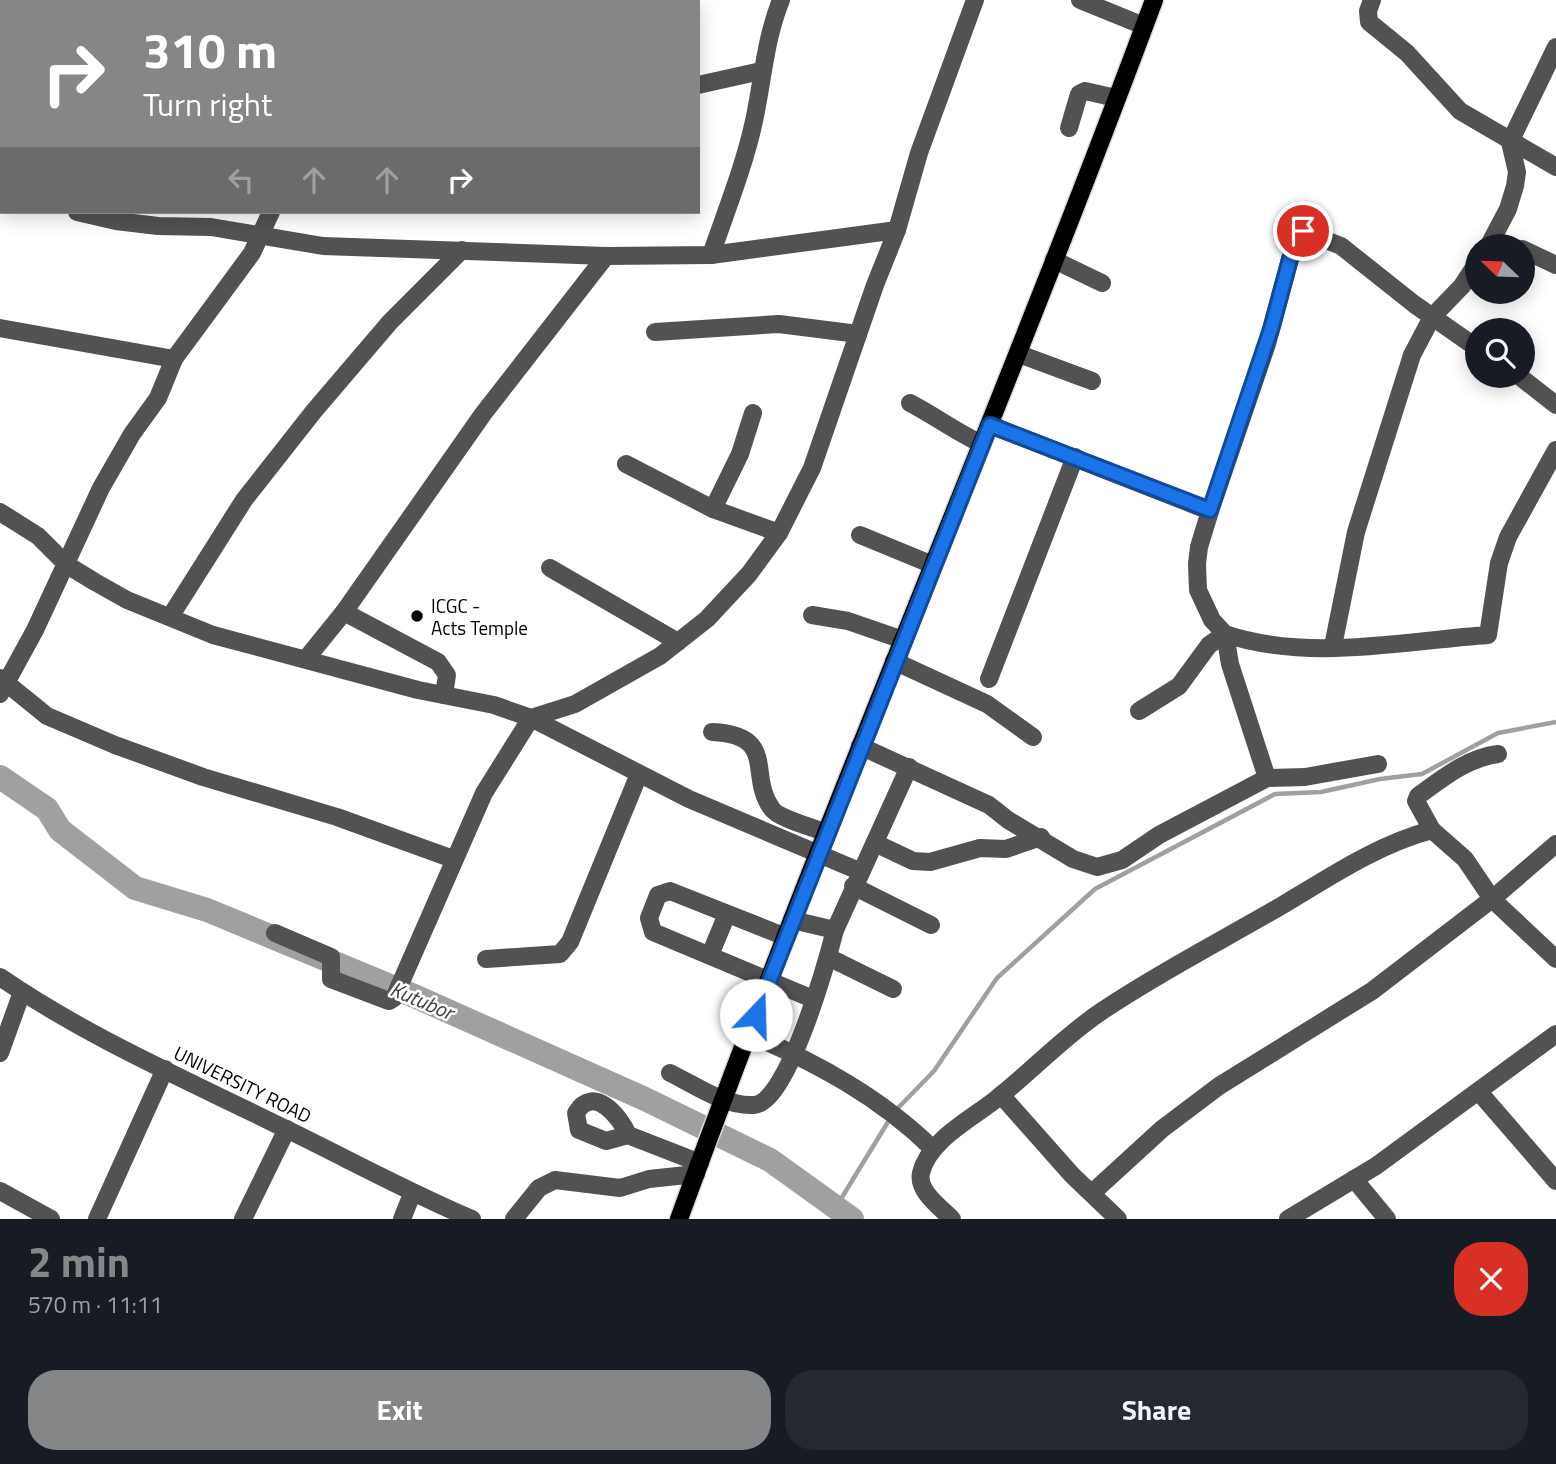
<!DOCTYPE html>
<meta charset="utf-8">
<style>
body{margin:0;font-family:"Titillium Web",sans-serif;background:#242831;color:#f1f3f6;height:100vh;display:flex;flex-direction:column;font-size:26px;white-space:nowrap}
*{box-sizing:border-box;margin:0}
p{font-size:23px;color:#9ea1a6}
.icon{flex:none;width:38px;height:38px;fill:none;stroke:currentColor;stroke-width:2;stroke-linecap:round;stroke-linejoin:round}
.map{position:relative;height:1219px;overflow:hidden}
.details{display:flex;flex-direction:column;background:#171b24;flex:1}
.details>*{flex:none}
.guide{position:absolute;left:0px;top:0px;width:700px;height:214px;box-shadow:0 4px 18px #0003;background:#858687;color:#fff;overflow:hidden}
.needle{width:46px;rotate:293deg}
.fabs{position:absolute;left:1465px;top:234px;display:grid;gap:14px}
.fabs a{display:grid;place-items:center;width:70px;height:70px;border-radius:50%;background:#171b24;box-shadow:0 4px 18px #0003;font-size:35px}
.pin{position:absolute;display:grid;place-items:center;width:60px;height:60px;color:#fff;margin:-30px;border:4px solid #fff;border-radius:50%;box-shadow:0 2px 7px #0007}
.me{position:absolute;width:77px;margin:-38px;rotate:21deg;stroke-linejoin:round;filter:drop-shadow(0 0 5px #0008)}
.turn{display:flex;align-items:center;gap:24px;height:147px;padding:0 28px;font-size:32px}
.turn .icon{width:91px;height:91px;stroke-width:2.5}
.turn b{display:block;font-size:49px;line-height:60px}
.lanes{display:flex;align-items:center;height:66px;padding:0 28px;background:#0003;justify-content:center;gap:35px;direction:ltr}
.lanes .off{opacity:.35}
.round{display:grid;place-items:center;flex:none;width:74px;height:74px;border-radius:28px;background:#242831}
.headline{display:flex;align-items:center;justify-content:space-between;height:119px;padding:0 28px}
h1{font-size:42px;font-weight:700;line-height:52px;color:#858687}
.primary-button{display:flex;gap:14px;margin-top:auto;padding:14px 28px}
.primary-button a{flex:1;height:80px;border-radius:28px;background:#858687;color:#fff;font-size:28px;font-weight:700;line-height:80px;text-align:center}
.primary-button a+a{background:#242831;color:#f1f3f6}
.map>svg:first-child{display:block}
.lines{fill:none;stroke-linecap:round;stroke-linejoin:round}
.stream{stroke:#a0a0a0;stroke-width:4.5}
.river{stroke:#a0a0a0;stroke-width:24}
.major-casing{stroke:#dbdbdb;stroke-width:21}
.minor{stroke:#525252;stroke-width:18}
.major{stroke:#000;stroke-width:18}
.route-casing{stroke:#114b97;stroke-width:18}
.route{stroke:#1a73e8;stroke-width:12}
.poi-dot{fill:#000;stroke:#fff;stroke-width:2.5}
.labels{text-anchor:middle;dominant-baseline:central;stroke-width:5;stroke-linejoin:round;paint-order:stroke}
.poi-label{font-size:19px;fill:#000;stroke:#fff;text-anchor:start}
.street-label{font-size:19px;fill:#000;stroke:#fff}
.water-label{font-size:21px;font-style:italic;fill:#414141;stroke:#fff}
</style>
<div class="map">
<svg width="1556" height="1219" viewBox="0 0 1556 1219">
<rect width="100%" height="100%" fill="#fff"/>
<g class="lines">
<g class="stream">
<polyline points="896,1110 934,1071 997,978 1095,889 1275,794 1321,792 1380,779 1422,774 1498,733 1556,722"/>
<polyline points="836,1207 891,1117"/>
</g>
<polyline class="river" points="0,777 47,809 60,830 135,888 207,910 412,995 645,1099 770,1160 852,1219"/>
<g class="major-casing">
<path id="major" d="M679,1219c149,-410 323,-810 475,-1219"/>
</g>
<g class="minor">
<polyline points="22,0 26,2"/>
<polyline points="1080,0 1144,26"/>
<polyline points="1372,0 1368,11 1369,22 1407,53 1460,111 1556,167"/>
<polyline points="344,2 344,0"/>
<polyline points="698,85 761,71"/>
<polyline points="1069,128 1079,94 1085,91 1116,98"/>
<polyline points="0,172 2,172"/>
<polyline points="77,212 116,221 158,226 211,227 323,246 606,256 711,255 897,230"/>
<polyline points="1488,247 1508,209 1515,186 1517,172 1510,142 1556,47"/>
<polyline points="1522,249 1556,265"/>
<path d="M711,255c15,-44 33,-88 43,-134 9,-42 11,-81 27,-121"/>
<polyline points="1054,260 1102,283"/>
<polyline points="0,328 174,359"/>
<polyline points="655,332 779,324 858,334"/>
<polyline points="1019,354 1092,381"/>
<polyline points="1519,376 1556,405"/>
<path d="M910,403c25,13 46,29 72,41"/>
<polyline points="990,425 1210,511"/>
<polyline points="626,464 713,509 779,533"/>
<polyline points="713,509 740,454 753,413"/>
<polyline points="0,512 38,536 67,565 95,582 127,600 213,635 418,690 494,705 531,718 689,799 859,871"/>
<polyline points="860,535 933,565"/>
<polyline points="550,568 678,642"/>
<polyline points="344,612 438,662 447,675 444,695"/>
<polyline points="812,615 848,621 903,640"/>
<polyline points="170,617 244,500 314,411 390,322 462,250"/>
<polyline points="1333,646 1356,532 1412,355 1432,317 1462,286 1477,263"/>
<polyline points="306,659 344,612 483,414 606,256"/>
<polyline points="894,661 987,704 1033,737"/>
<polyline points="0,678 47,716 115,745 203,777 337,817 453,859"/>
<polyline points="989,679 1075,457"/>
<polyline points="0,694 35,630 101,488 132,434 158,398 174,359 252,253 271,212"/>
<path d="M1139,711l40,-25 30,-41 16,-11c84,28 178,7 263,1l11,-72 9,-26 48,-87"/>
<path d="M712,732c67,3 35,44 60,77 6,9 42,19 55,24"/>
<polyline points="860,746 989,805 1008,820 1073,859 1097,867 1122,860 1159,835 1267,778 1305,777 1378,764"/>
<path d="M1498,754c-31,4 -55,24 -80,42l-2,5 16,29 33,29 27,40 64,60"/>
<polyline points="1267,778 1230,664 1225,634 1212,620 1198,590 1197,564 1199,547 1210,511 1267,344 1290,259 1303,231 1341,246 1414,304 1477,348"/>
<polyline points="875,843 913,861 930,862 980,848 1006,849 1041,837"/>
<polyline points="853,886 931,925"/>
<polyline points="835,930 909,767"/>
<polyline points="275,933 331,957 331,979 389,1001 394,998 484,793 531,718 575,704 660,656 707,619 749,574 779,533 812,468 875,285 897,230 919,153 975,0"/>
<polyline points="786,937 670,891 658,895 649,918 653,932 813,999"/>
<polyline points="710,955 727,914"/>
<polyline points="828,957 893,989"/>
<polyline points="486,959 560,954 570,942 639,774"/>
<path d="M0,977c89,61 189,104 286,152 62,30 122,63 186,90"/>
<path d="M749,1034c68,29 131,63 184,115"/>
<polyline points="0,1053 22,992"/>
<path d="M670,1073c25,12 55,34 84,32 34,-2 73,-144 81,-175l-43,-10"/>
<polyline points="1479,1092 1556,1181"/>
<polyline points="1001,1095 1072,1175 1118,1219"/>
<path d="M628,1135c-8,-19 -35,-51 -52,-22l3,17 27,11 22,-6 72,28"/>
<polyline points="1354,1179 1387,1219"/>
<polyline points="0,1191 51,1219"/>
<polyline points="1092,1193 1162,1129 1219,1086 1372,991 1492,899 1556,844"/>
<polyline points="97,1219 165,1069"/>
<polyline points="243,1219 287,1129"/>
<polyline points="402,1219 412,1194"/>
<polyline points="514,1219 539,1188 555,1180 620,1188 649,1179 696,1174"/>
<path d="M952,1219c-12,-12 -35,-28 -31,-46 7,-32 50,-54 74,-73 37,-29 68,-63 107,-89 56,-38 119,-70 179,-105 47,-28 97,-62 151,-76"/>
<polyline points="1288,1219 1376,1166 1556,1034"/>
</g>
<use href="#major" class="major"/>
</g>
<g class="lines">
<g class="route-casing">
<polyline id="route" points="756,1015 990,425 1210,510 1272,326 1290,259 1303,231"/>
</g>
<use href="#route" class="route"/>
</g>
<circle class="poi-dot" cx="417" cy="616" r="7"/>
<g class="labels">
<g class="poi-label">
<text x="431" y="605">ICGC -<tspan x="431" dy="22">Acts Temple</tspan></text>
</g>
<g class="street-label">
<text transform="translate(243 1084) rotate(26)">UNIVERSITY ROAD</text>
</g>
<g class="water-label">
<text transform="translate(422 1000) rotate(23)">Kutubor</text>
</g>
</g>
</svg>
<div class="fabs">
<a><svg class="needle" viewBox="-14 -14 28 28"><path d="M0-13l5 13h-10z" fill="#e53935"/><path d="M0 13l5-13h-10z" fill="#9ea1a6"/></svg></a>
<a><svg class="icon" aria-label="search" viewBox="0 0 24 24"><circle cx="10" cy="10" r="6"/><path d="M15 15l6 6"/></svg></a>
</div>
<div class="pin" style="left:1303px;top:231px;background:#d93025"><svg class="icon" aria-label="arrive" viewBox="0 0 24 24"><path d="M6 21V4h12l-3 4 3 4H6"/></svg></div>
<svg class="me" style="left:756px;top:1015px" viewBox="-20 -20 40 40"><circle r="19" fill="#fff"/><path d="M0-13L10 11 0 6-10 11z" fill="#1a73e8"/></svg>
<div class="guide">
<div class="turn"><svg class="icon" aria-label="right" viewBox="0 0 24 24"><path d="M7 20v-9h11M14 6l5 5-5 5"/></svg><div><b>310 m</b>Turn right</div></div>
<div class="lanes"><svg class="icon off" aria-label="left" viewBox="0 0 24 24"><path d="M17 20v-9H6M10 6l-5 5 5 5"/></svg><svg class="icon off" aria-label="ahead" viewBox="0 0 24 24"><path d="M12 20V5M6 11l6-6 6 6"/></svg><svg class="icon off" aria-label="ahead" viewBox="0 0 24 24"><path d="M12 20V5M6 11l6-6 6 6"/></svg><svg class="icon" aria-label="right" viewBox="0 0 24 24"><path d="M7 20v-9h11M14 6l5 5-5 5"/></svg></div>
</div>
</div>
<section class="details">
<div class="headline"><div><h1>2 min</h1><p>570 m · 11:11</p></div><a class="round" style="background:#d93025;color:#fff"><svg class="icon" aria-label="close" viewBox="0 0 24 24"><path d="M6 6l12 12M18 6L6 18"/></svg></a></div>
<div class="primary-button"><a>Exit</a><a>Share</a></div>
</section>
